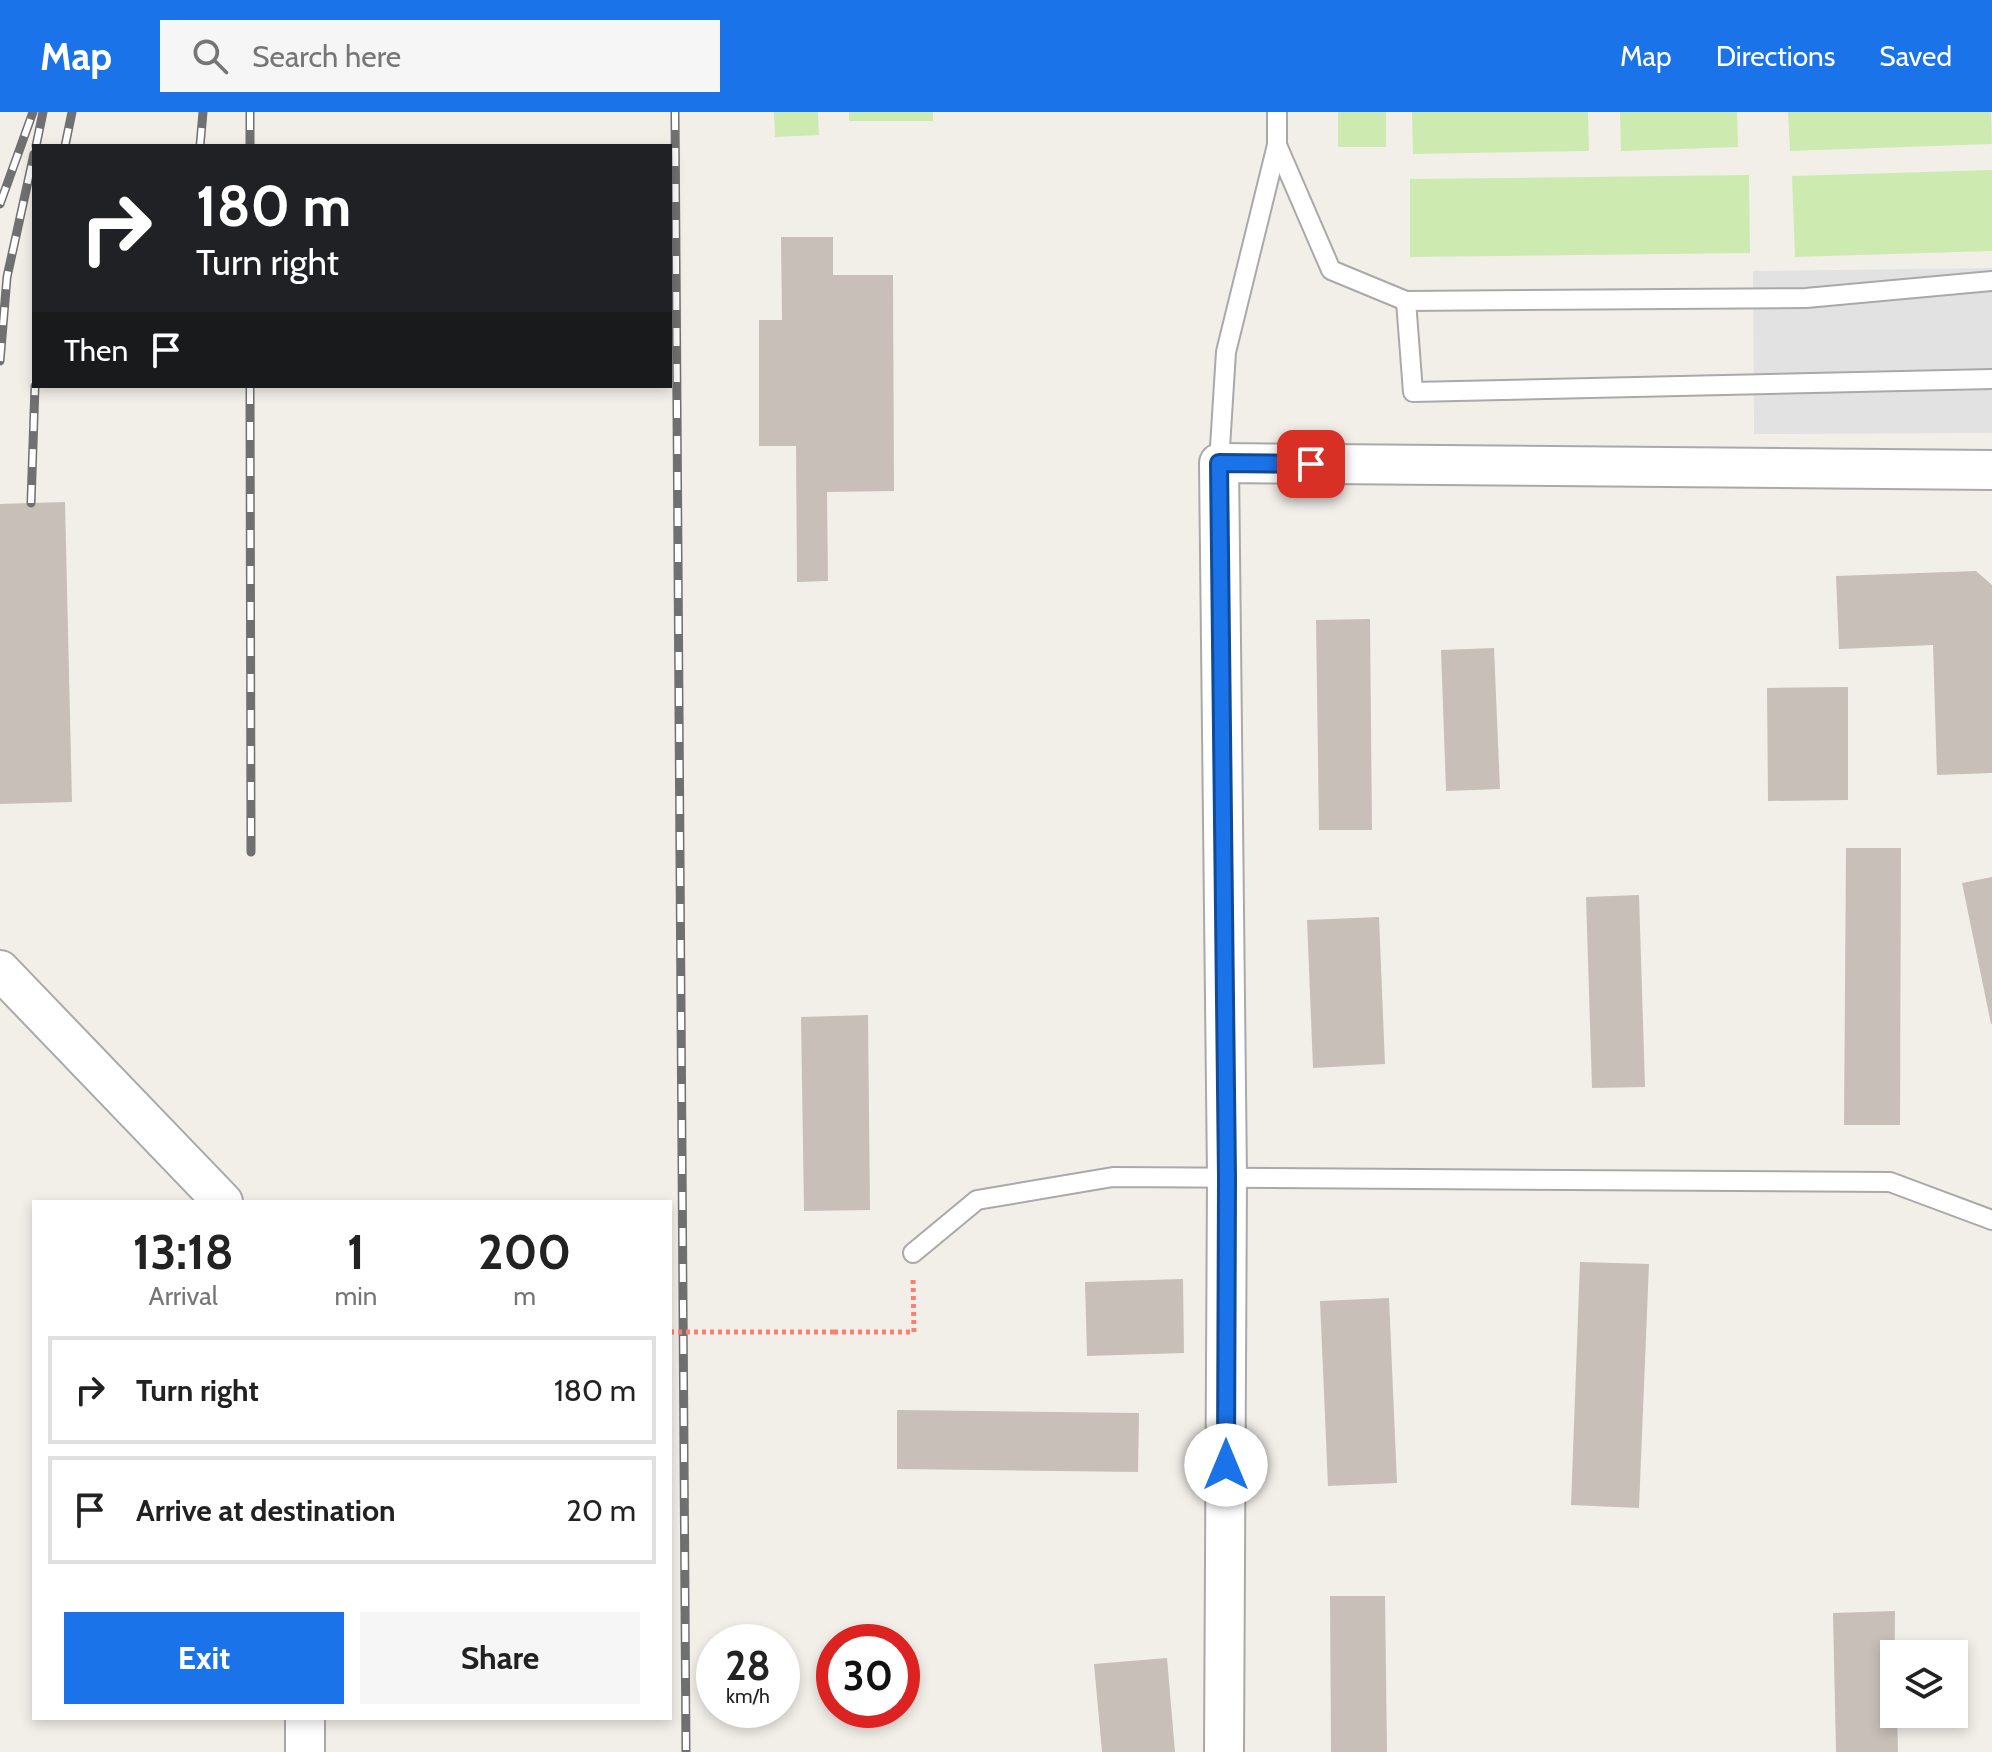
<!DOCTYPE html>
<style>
body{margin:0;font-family:Cabin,sans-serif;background:#f6f6f6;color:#222;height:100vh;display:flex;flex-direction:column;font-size:30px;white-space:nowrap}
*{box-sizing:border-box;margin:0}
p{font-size:26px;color:#767676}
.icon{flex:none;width:44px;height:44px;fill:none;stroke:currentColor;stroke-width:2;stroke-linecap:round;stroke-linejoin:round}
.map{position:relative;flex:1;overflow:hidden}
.sheet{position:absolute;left:32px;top:1088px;width:640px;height:520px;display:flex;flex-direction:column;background:#fff;border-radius:0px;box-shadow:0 4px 12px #0003}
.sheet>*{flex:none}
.hud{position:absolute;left:32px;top:32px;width:640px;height:244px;border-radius:0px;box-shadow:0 4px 12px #0003;background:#202124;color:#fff;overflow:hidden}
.buttons{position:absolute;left:1880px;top:1528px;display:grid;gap:16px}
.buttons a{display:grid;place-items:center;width:88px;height:88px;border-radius:0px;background:#fff;box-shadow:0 4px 12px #0003;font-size:40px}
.speed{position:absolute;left:696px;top:1512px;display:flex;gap:16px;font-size:40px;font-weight:700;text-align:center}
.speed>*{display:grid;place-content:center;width:104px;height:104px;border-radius:50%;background:#fff;box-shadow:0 4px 12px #0003;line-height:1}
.speed small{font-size:20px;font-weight:400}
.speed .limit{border:12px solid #d22;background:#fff;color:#111}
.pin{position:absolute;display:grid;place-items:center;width:68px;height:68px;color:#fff;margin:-34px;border-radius:16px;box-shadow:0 4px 12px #0006}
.me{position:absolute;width:88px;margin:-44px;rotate:0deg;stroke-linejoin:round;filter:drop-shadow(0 0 6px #0008)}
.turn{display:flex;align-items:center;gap:28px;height:168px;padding:0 32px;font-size:36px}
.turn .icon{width:104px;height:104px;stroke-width:2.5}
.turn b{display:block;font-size:56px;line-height:68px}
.then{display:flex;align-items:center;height:76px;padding:0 32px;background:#0003;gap:16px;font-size:30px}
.eta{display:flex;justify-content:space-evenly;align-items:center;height:136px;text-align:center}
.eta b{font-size:48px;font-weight:700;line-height:56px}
.cta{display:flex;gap:16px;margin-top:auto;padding:16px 32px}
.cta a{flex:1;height:92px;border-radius:0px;background:#1a73e8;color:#fff;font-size:32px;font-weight:700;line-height:92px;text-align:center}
.cta a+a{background:#f6f6f6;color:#222}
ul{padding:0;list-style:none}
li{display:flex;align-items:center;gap:24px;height:108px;margin:0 16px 12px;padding:0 16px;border:4px solid #e0e0e0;border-radius:0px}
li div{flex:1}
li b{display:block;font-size:30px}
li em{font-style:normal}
header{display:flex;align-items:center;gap:48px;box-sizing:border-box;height:112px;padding:0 40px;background:#1a73e8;color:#fff}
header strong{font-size:38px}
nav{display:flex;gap:44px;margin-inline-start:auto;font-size:28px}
.search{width:560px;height:72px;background:#f6f6f6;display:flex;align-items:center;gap:20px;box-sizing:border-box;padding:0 28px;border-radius:0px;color:#767676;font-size:30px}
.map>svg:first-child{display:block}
.grass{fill:#cdebb0}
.parking{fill:#e2e2e2}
.building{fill:#c7bfb8}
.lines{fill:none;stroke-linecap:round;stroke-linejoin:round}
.lane-casing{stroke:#a9a9a9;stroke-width:22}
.street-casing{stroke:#a9a9a9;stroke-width:42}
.path{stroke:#fa8072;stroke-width:5;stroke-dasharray:4 4;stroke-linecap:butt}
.lane{stroke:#fff;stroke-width:18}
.street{stroke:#fff;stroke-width:38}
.rail-casing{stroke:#707070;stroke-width:9}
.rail{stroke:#fff;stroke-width:6;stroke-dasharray:18;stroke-linecap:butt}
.path-bridge{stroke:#fa8072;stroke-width:5;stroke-dasharray:4 4;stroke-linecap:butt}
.route-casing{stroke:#114b97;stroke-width:20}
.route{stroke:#1a73e8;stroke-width:14}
</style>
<header>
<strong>Map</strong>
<div class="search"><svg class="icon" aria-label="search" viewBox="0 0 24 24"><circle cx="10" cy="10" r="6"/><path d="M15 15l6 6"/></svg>Search here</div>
<nav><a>Map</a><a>Directions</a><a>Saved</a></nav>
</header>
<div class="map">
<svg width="1992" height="1640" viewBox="0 0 1992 1640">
<rect width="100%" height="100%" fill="#f2efe9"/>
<g class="grass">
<polygon points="774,0 818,0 819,23 775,25"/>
<rect x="849" y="0" width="84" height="9"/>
<rect x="1338" y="0" width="48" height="35"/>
<polygon points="1412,0 1588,0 1589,39 1413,42"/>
<polygon points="1620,0 1737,0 1738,35 1621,39"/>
<polygon points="1788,0 1991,0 1992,32 1790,39"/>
<polygon points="1992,58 1992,139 1795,145 1792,64"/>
<polygon points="1749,63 1750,141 1410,145 1410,67"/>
</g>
<polygon class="parking" points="1992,156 1992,321 1754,322 1753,159"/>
<g class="building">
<polygon points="781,125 833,125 833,163 893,163 894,379 827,380 828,469 797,470 796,334 759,334 759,208 782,208"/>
<polygon points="65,390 72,690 0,692 0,392"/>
<polygon points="1976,459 1992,473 1992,661 1937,663 1933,533 1839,537 1836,464"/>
<polygon points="1370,507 1372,718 1319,718 1316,508"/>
<polygon points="1494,536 1500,677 1446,679 1441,538"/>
<polygon points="1848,575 1848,688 1768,689 1767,576"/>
<polygon points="1846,736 1901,736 1900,1013 1844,1013"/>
<polygon points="1992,765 1992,912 1991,912 1962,771"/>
<polygon points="1639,783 1645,975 1592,976 1586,785"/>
<polygon points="1379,805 1385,952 1313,956 1307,808"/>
<polygon points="868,903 870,1098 804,1099 801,905"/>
<polygon points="1580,1150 1649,1152 1639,1396 1571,1393"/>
<polygon points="1183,1167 1184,1241 1087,1244 1085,1170"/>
<polygon points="1389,1186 1397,1371 1328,1374 1320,1189"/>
<polygon points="897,1298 1139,1301 1138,1360 897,1357"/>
<polygon points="1330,1484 1385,1484 1387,1640 1331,1640"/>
<polygon points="1895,1499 1894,1602 1897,1602 1898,1640 1836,1640 1833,1501"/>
<polygon points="1167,1546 1175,1640 1102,1640 1094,1552"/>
</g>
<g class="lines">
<g class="lane-casing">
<g id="lane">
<polyline points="1277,0 1277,33 1331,158 1406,189"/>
<polyline points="1992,169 1806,186 1406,189 1413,280 1992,267"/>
<polyline points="1219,351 1226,240 1277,33"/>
<polyline points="913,1141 977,1088 1113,1065 1890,1070 1992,1108"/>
</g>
</g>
<g class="street-casing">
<g id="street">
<polyline points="0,858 223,1090"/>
<polyline points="305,1606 305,1640"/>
<polyline points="1224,1640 1227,1066 1219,351 1992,358"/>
</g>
</g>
<polyline class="path" points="834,1220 914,1220 913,1166"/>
<use href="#lane" class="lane"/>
<use href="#street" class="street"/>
<g class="rail-casing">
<g id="rail">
<polyline points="250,0 250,34"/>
<polyline points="675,0 686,1640"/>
<polyline points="36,34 43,0"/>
<polyline points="65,34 72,0"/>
<polyline points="200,34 203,0"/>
<polyline points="0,92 33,0"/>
<polyline points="0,249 7,165 34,42"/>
<polyline points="250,274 251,740"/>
<polyline points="31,391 35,274"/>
</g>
</g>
<use href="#rail" class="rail"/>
<polyline class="path-bridge" points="670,1220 834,1220"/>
</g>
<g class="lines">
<g class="route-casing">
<polyline id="route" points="1226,1353 1227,1066 1219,351 1311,352"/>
</g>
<use href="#route" class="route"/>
</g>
</svg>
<div class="buttons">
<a><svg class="icon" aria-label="layers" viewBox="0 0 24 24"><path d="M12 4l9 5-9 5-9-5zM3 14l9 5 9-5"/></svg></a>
</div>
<div class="speed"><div>28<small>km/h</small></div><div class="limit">30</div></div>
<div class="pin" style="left:1311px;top:352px;background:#d93025"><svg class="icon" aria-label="arrive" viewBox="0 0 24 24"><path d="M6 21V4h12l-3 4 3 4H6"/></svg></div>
<svg class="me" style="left:1226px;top:1353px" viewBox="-20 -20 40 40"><circle r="19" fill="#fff"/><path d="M0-13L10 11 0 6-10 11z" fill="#1a73e8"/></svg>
<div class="hud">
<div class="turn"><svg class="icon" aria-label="right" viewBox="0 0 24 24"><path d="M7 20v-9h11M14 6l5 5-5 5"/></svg><div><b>180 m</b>Turn right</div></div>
<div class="then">Then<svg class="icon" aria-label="arrive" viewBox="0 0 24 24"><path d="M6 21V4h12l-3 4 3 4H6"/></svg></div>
</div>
<section class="sheet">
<div class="eta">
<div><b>13:18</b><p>Arrival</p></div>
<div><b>1</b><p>min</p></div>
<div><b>200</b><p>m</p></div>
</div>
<ul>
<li><svg class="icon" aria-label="right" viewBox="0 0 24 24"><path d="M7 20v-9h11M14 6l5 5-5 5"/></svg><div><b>Turn right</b></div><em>180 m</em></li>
<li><svg class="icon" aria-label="arrive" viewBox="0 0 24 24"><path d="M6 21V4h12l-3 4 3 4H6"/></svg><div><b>Arrive at destination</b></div><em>20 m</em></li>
</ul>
<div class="cta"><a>Exit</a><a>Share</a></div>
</section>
</div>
